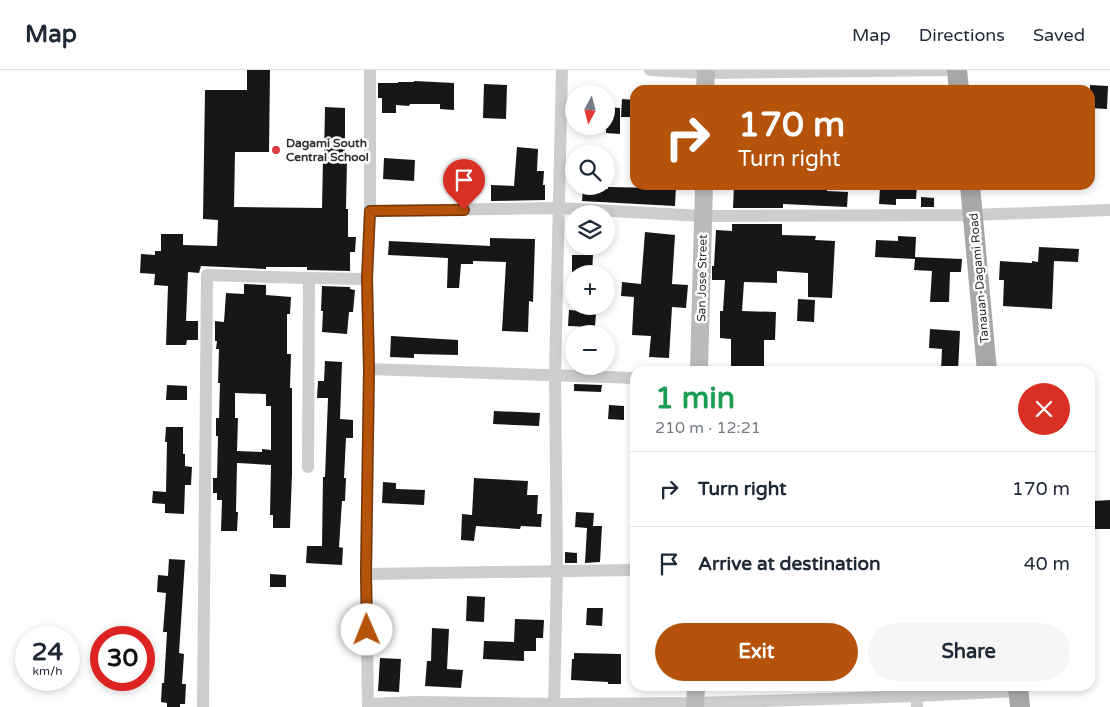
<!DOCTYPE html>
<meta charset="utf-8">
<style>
body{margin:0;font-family:"Varela Round",sans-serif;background:#f6f6f7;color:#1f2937;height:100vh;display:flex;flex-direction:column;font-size:19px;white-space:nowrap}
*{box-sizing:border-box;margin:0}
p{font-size:16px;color:#747a83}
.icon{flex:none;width:28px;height:28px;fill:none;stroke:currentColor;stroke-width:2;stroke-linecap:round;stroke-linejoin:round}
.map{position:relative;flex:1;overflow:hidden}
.side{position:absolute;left:630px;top:296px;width:465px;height:325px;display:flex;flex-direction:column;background:#fff;border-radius:15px;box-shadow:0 2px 8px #0003}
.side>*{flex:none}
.hud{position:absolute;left:630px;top:15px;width:465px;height:105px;border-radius:15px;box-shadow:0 2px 8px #0003;background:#b45309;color:#fff;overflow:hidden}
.needle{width:32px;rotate:187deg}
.buttons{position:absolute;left:565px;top:15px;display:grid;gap:10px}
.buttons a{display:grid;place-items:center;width:50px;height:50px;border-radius:50%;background:#fff;box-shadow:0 2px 8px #0003;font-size:25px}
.speed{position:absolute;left:15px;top:556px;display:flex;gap:10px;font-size:25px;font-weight:700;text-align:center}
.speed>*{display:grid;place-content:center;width:65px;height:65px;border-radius:50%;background:#fff;box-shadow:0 2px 8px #0003;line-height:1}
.speed small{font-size:12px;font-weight:400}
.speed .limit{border:8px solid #d22;background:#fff;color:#111}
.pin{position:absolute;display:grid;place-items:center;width:42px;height:42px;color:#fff;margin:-51px -21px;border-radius:50% 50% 50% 0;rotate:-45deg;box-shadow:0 0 5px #0007}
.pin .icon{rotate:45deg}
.me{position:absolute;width:55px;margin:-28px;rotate:359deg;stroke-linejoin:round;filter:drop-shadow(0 0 4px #0008)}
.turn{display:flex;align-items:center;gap:18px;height:105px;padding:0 25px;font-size:22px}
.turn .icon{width:65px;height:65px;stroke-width:2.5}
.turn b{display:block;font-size:35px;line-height:42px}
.round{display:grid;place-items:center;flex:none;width:52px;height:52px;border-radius:26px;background:#f6f6f7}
.summary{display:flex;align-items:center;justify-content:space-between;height:85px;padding:0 25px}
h1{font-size:30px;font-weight:700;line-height:38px;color:#1e9e55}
.cta{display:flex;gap:10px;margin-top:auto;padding:10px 25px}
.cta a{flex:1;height:58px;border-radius:30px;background:#b45309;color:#fff;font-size:20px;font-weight:700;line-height:58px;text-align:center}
.cta a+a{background:#f6f6f7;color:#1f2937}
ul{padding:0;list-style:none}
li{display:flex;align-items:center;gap:15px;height:75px;padding:0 25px;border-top:1px solid #e0e1e3}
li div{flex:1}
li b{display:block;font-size:19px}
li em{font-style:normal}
header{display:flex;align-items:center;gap:30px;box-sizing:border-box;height:70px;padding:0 25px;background:#fff;border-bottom:1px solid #e0e1e3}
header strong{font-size:24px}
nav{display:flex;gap:28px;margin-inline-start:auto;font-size:18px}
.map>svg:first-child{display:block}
.building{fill:#171717;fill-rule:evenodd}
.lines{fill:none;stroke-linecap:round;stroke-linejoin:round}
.street{stroke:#cdcdcd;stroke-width:12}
.secondary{stroke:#bababa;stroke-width:18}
.primary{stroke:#a8a8a8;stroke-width:20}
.route-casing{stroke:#753606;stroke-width:12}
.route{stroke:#b45309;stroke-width:9}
.poi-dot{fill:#dc3c3d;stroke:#fff;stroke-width:2}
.labels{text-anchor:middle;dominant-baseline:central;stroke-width:5;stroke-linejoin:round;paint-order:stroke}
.poi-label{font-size:12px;font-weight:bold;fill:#303030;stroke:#fff;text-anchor:start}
.street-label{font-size:12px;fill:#303030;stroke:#fff}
</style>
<header>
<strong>Map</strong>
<nav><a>Map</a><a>Directions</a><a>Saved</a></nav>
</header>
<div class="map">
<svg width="1110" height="637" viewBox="0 0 1110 637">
<rect width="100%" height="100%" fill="#fff"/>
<g class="building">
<polygon points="247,0 270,0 269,82 235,82 234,137 322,138 323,89 324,89 325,37 345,38 345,89 347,89 346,139 348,139 348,167 356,167 355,182 350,182 350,201 307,200 307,197 266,197 266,199 201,196 199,203 188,202 186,251 198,251 198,270 187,270 186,275 166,275 168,216 154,215 155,204 140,203 141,184 155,185 155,181 161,181 161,164 183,164 183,175 217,176 218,150 203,149 205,20 247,20"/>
<polygon points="414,11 454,13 454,40 440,39 440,34 410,34 409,36 396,35 396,43 382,43 382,28 378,28 378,13 398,13 398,12 414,12"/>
<polygon points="484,14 507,15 506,49 483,48"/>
<polygon points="1090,15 1108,16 1107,39 1090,38"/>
<polygon points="622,29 635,30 635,47 621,47"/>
<polygon points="606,37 620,38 620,64 606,63"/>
<polygon points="517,77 538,79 537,101 544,101 543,115 545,115 545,130 491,131 491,115 514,116"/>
<polygon points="384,88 415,90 414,111 383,109"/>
<polygon points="655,115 676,115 675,136 582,131 583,118 608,119 608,117 655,118"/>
<polygon points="734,115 827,115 827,121 848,122 847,137 783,134 783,138 733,138"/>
<polygon points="886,115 917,115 916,129 896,129 896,135 879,134 880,117 886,117"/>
<polygon points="921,127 934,128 934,137 921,137"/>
<polygon points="732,154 782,154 782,165 816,166 815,170 835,171 832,228 808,227 808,203 777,201 777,213 744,212 742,241 776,242 775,270 764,270 764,298 731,298 731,269 720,268 720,241 723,241 725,210 712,210 712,196 714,196 716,160 732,161"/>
<polygon points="645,162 675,165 672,214 688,215 686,238 672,237 669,288 649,287 651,266 632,265 634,227 621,226 622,212 641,214"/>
<polygon points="898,166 916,167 915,187 962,189 961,202 950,202 949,232 930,232 932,201 914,200 915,189 875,187 876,170 898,171"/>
<polygon points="490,168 535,169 533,232 529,231 528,262 502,261 506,192 473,191 473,194 461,194 459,218 447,218 448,188 388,185 389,171 490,176"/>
<polygon points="1039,177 1079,179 1078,192 1054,191 1052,239 1003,236 1004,210 999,210 1000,191 1032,193 1032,191 1038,192"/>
<polygon points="572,185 593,185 592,204 572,203"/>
<path d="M244,214l22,1v10l25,2 -1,17h-3v40h4l-1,34h2v86l-2,54h-17v-13h-3l1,-50 -34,-2 -1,49h2l-1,19h-16l1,-31h-5v-7h-4v-15h4l1,-42h-2v-18h3l1,-35h-2l1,-34h-3l1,-8h-2v-20l9,1 2,-29 18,1zM235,323l31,1v12h5v44l-9,-1v3l-25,-1 1,-33h-3z"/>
<polygon points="322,216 350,217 350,219 355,220 353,242 349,242 347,264 322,262 323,241 321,241"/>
<polygon points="798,229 815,230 814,252 797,251"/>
<polygon points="569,240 596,242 595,257 568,256"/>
<polygon points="930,259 960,261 958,301 941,301 942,279 929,278"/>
<polygon points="391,266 458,270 458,285 414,284 414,288 390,287"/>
<polygon points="325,291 342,292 340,349 353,350 353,368 346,368 344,408 346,408 345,431 342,431 339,477 343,478 342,495 306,493 307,476 322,476 323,407 325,407 328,328 317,328 318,311 324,311"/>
<polygon points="575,296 603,296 603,299 575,298"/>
<polygon points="574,314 602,315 601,322 574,321"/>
<polygon points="167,315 187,316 187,330 166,330"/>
<polygon points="609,335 624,336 624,350 608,349"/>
<polygon points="494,341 540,343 539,356 493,354"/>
<polygon points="166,357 183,357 183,384 185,384 185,396 192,397 191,415 185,415 184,444 165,443 165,434 152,433 153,421 166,422 167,372 165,372"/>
<polygon points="474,408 528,411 527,425 538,425 537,444 542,444 541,457 521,456 520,459 476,456 474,471 461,470 462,444 472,445"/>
<polygon points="383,412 396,413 396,419 425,420 424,435 382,433"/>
<polygon points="1110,430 1110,459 1093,459 1093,431"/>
<polygon points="576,442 594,443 593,456 602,456 600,492 585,493 587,458 575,457"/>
<polygon points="565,482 577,483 577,493 565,493"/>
<polygon points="169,489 185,490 179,583 184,584 182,614 186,614 185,634 180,634 180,637 167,637 167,633 161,632 162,613 164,613 167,562 163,562 166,523 157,522 158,505 168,506"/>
<polygon points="270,504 286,505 286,517 270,517"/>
<polygon points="467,526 485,527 484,552 466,551"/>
<polygon points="587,538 603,538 602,556 586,555"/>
<polygon points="515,549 544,550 543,568 536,568 536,581 524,581 524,591 483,589 484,571 514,572"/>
<polygon points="432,558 449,559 447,599 463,600 461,618 425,616 427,591 431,591"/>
<polygon points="574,583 621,584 621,614 608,614 608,612 571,610 572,589 574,589"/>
<polygon points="380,588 401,589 399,622 378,621"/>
</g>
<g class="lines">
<g class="street">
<polyline points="650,0 705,3 957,0"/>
<polyline points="370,141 558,138 703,146 973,145 1110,140"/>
<polyline points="369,299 635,308"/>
<polyline points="308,397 309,208"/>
<polyline points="366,504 635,500"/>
<polyline points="916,616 917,637"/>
<polyline points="369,634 416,632 555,634 695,633 917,626 1019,621"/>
<polyline points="203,637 207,205 309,208 367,209"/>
<polyline points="368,637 366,504 369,299 367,209 370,141 370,0"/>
<polyline points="554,637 557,501 555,304 562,0"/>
</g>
<g class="secondary">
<polyline points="705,20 706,0"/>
<polyline points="699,301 704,115"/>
<polyline points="695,637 696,616"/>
</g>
<g class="primary">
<polyline points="957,0 959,20"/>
<polyline points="970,115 987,301"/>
<polyline points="1018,616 1020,637"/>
</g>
</g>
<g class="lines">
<g class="route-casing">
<polyline id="route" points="367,560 366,504 369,299 367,208 370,141 464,140"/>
</g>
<use href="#route" class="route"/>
</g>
<circle class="poi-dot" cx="276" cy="80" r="5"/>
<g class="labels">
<g class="poi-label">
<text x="286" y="73">Dagami South<tspan x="286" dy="14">Central School</tspan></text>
</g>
<g class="street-label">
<text transform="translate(702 208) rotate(-89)">San Jose Street</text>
<text transform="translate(979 208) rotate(-95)">Tanauan-Dagami Road</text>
</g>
</g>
</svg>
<div class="buttons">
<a><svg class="needle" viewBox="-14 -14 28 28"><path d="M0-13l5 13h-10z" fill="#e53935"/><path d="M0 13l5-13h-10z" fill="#747a83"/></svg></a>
<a><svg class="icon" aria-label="search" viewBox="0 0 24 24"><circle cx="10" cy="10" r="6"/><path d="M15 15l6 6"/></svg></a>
<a><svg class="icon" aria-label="layers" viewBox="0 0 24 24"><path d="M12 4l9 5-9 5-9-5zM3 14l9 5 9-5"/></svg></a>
<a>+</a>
<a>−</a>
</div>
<div class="speed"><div>24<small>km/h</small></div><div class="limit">30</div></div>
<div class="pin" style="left:464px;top:140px;background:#d93025"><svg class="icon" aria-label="arrive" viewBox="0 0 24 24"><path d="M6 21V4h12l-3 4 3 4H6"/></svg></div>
<svg class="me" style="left:367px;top:560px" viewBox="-20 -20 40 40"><circle r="19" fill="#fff"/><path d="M0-13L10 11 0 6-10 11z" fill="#b45309"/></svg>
<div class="hud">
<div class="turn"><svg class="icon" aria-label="right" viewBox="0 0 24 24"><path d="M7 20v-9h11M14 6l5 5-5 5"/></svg><div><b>170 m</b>Turn right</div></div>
</div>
<section class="side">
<div class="summary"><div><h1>1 min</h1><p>210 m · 12:21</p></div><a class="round" style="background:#d93025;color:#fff"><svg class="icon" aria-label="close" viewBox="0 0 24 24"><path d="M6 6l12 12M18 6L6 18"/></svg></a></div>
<ul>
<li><svg class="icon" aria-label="right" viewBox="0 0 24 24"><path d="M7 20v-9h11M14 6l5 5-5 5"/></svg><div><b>Turn right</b></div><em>170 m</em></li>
<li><svg class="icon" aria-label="arrive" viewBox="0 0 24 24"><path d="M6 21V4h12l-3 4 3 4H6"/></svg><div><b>Arrive at destination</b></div><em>40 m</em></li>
</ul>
<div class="cta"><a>Exit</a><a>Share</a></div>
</section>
</div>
